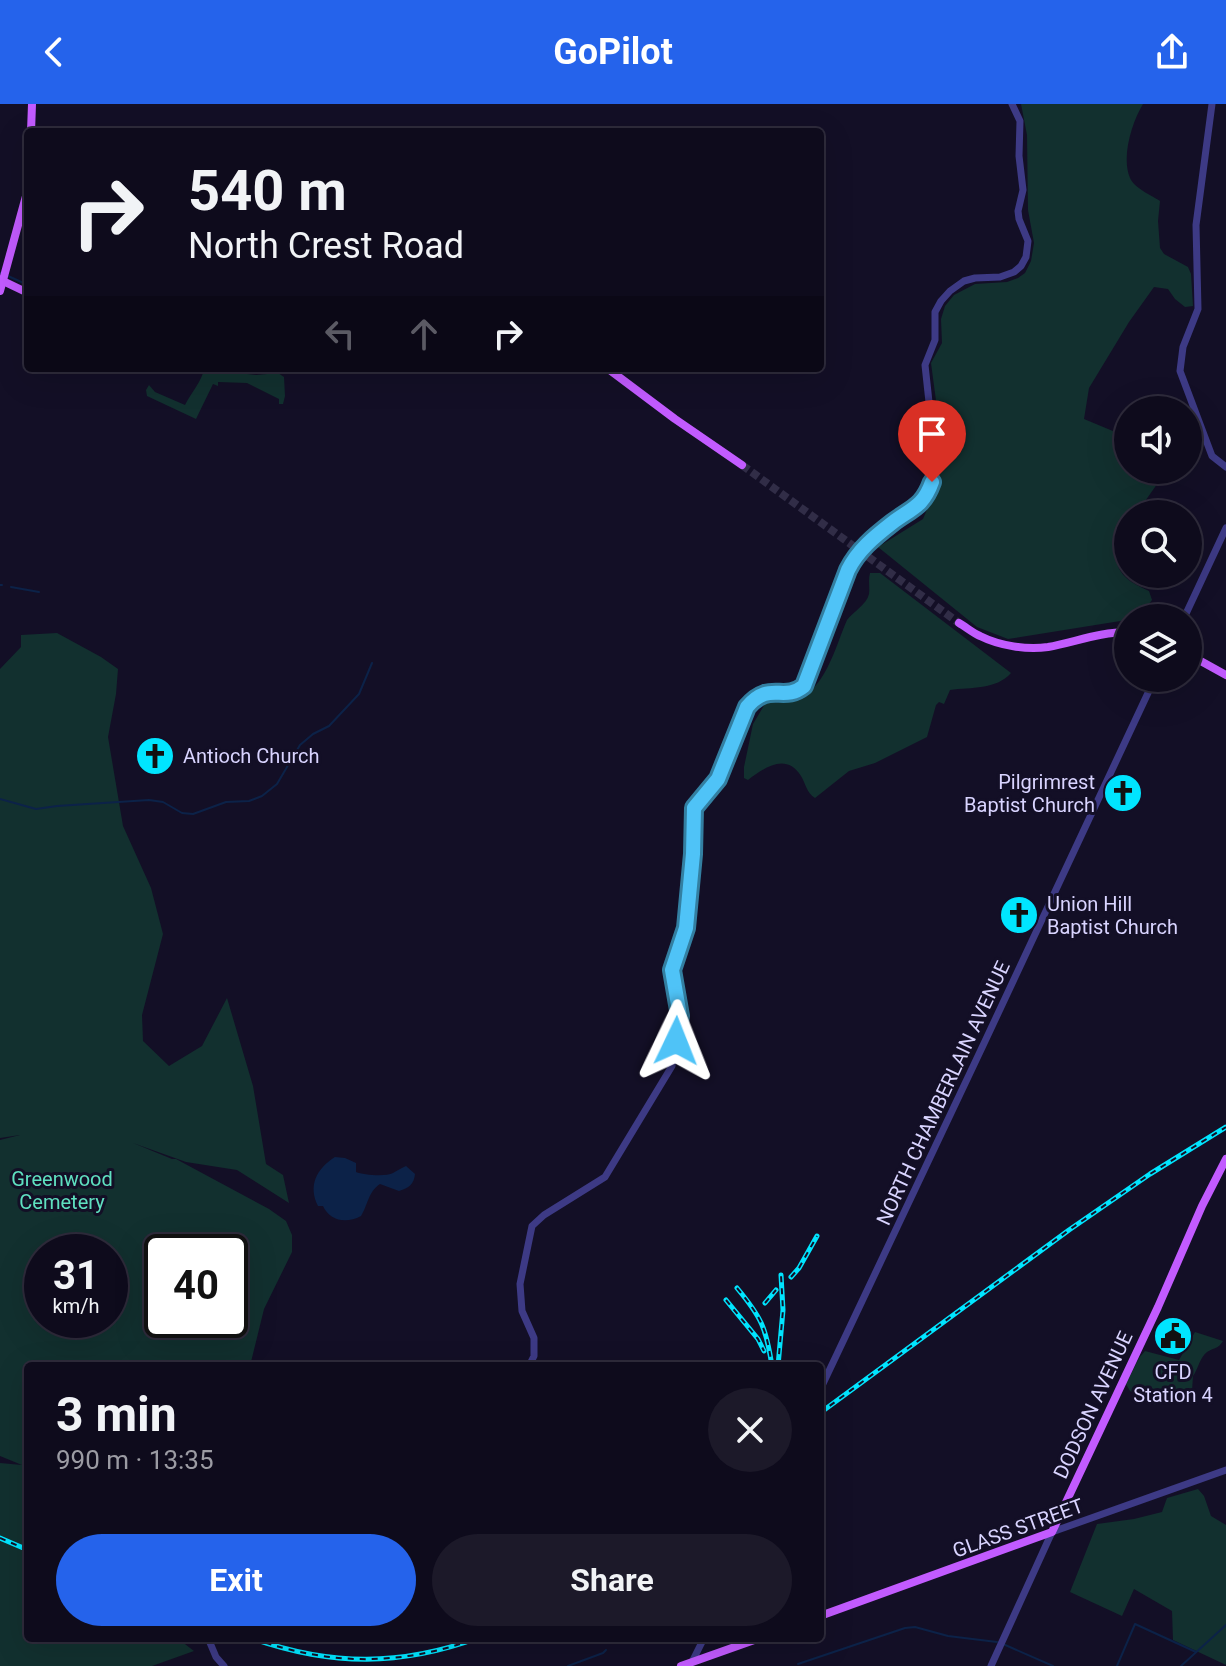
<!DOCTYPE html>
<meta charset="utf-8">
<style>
body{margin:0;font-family:Roboto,sans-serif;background:#1c1929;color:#f1f3f6;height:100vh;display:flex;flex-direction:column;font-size:30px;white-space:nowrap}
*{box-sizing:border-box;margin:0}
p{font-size:26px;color:#9b9ba3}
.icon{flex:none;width:44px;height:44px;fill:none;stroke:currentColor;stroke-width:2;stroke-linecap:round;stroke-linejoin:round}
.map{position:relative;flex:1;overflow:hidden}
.panel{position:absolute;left:24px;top:1258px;width:800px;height:280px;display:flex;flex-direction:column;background:#0e0b1c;border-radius:8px;box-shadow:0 8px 32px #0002,0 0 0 2px #2e2b3b}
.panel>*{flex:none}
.guide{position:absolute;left:24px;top:24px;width:800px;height:244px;border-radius:8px;box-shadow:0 8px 32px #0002,0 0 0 2px #2e2b3b;background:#0e0b1c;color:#f1f3f6;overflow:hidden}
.fabs{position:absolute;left:1114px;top:292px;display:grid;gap:16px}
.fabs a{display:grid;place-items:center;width:88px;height:88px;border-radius:50%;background:#0e0b1c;box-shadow:0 8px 32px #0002,0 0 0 2px #2e2b3b;font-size:40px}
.speed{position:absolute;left:24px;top:1130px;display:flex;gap:16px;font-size:40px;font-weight:700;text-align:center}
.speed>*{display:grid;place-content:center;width:104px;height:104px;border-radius:50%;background:#0e0b1c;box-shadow:0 8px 32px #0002,0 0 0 2px #2e2b3b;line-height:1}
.speed small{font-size:20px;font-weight:400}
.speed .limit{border:4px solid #111;border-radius:12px;background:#fff;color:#111}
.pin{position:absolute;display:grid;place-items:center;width:68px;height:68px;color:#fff;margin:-82px -34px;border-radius:50% 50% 50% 0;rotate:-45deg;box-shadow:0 0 8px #0007}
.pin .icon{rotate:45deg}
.me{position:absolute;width:88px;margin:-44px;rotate:2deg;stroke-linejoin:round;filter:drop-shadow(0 0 6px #0008)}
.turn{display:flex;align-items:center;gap:28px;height:168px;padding:0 32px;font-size:36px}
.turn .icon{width:104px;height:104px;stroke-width:2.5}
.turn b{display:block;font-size:56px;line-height:68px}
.lanes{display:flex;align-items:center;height:76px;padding:0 32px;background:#0003;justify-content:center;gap:40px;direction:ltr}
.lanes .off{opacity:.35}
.round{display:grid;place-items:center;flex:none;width:84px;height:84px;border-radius:42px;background:#1c1929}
.headline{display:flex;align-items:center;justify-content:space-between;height:136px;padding:0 32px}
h1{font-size:48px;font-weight:700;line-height:60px}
.action{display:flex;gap:16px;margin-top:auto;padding:16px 32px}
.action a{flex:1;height:92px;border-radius:48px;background:#2563eb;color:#fff;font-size:32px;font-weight:700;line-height:92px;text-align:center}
.action a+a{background:#1c1929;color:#f1f3f6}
header{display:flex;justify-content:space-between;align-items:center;height:104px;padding:0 32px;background:#2563eb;color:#fff;font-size:36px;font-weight:700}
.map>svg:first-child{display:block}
.green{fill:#12302f;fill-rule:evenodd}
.water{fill:#0c2248}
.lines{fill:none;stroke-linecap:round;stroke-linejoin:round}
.stream{stroke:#0c2248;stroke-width:2}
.major-tunnel{stroke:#312d47;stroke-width:8;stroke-dasharray:8 4;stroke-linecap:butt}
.minor{stroke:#3d3a85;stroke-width:7}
.major{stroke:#c25bff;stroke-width:8}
.rail-casing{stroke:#00e5ff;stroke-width:5}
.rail{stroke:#130f26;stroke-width:2;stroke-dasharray:6;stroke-linecap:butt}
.route-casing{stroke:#337fa1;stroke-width:20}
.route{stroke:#4fc3f7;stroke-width:14}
.labels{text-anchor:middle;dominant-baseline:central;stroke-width:6;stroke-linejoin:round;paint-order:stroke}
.poi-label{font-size:20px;fill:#d9d4ff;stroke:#130f26;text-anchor:start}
.street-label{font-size:20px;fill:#d9d4ff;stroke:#130f26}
.park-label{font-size:20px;fill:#5fe0c0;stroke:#130f26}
</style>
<header><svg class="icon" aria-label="back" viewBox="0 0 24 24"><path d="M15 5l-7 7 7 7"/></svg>GoPilot<svg class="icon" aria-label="share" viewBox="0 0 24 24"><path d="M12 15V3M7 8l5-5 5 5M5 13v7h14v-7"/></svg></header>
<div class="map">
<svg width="1226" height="1562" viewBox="0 0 1226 1562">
<rect width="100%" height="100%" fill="#130f26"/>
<g class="green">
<path d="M1021,0h122c-11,18 -22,53 -13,74 4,10 21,17 30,23l-2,20 2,27 4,6 24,13 3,7 2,32 -8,1 -10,-8 -7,-10 -14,-2 -25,35 -40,66 -5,31 36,15h8v36h39l-31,44h-8c0,16 -10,16 -13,28 -1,5 0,9 1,14 1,20 16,27 33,35l3,9 -13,18 -131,21 -31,-12 -99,-80 45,-28 16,-38v-14l-3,-29 1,-30 -6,-45 11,-20 -1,-24 4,-13 9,-11 21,-11 32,-2 11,-4 7,-5 6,-12 3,-18 -6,-33 -1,-75z"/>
<path d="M204,265l52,6 22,-2 6,4 1,19 -2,8h-4v-5l-32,-16 -29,-1v4l-5,-2 -17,35 -49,-23 -1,-6 3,-5 6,7 30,13c6,-12 17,-24 19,-36z"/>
<path d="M870,469h10l131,100c-15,17 -40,14 -61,17l-6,14 -5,-2 -3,3 -9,32 -52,26 -26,8 -34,27c-9,-6 -9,-14 -14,-22 -15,-24 -37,-8 -53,4l-4,-2v-11l9,-43 13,-22c9,0 18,1 26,-1 33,-8 43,-54 55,-81 6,-8 20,-16 22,-26 1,-7 -1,-14 1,-21z"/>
<path d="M57,529l44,24 17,12 -2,25 -8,43 15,89 28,62 12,46 -21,81 1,26 26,25 33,-20 25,-48 26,88 13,78 17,11 6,28 -52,-33 -51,-8 -53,-19 39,16h4l93,50 17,12 6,14v17l-28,57 -14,57h-222v272h149l17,13 -42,15h-152v-203l22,2 -22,-9v-316l20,-5 -20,3v-469l21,-22v-12zM42,1148h68v68h-68zM162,1148h68v68h-68z"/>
<path d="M1195,1228l28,9c-5,8 -8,6 -16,11 -7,5 -9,17 -14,24l-1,15 -37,14 -25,-14 -4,-7 13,-26 6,-7 34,9z"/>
<polygon points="1198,1385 1204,1392 1211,1412 1226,1421 1226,1561 1173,1536 1172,1507 1134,1485 1122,1512 1070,1488 1097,1420 1134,1415 1162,1408 1167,1394"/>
</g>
<path class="water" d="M335,1053l10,1 11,5v9c7,3 30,5 37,1 4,-2 8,-5 13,-7l9,8c-1,10 -6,14 -16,17l-19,-7c-12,8 -12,21 -19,32 -15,8 -31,5 -38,-10h-5c-10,-20 -2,-37 17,-49z"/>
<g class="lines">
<g class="stream">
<polyline points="0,169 1,169"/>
<polyline points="8,172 28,181"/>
<polyline points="0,481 2,481"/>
<polyline points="11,483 39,488"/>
<polyline points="0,695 36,705 57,702 149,696 163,698 182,709 193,710 226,698 249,697 262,692 277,680 300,641 313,630 329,622 359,590 372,559"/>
<polyline points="612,1539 626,1534"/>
<polyline points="1003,1540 1053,1562"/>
<polyline points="798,1560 905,1524 915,1523 948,1532 997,1538"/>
<polyline points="568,1562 603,1549 606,1546"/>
<polyline points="1117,1562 1135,1520 1196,1548"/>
<polyline points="1181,1562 1226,1521"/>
</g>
<polyline class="major-tunnel" points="742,361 959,519"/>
<g class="minor">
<polyline points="1212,0 1196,121 1198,205 1183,243 1180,267 1212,352 1226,363"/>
<polyline points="1184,514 1226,424"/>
<path d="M529,1262l5,-10v-18l-12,-27 -2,-27 12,-58 12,-11 61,-38 67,-111 8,-50 -8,-46 14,-42 7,-74 1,-46 24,-29 29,-72c23,-27 36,-4 57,-21l44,-116 8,-15 18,-17 21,-18 24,-14 8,-10 5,-14 1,-13 -5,-32 1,-35 -4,-37 10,-25v-28l6,-11 9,-10 14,-10 11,-3 25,-1 14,-5 7,-6 5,-9 2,-16 -9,-22 -1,-8 5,-21 -4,-34 1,-35 -8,-17"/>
<path d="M820,1286c113,-237 224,-474 335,-712"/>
<polyline points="208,1534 216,1553 224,1562"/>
<polyline points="692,1558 704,1534"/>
<polyline points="991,1562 1052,1428 1226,1366"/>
</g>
<g class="major">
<polyline points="31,28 32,0"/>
<polyline points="1,176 28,189"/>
<polyline points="0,187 26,92 28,64"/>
<polyline points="607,264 675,315 742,361"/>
<path d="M959,519c7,4 14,10 21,13 20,10 47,14 68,11 27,-5 52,-15 80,-15"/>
<polyline points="1188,550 1226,571"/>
<polyline points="820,1512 1052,1428 1158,1203 1202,1102 1226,1055"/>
<polyline points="681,1562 760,1534"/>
</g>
<g class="rail-casing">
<g id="rail">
<polyline points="791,1173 799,1164 817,1132"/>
<path d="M737,1184c25,30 29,40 35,78"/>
<polyline points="726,1196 758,1235 764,1247"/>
<polyline points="765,1199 776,1186"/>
<polyline points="778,1262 783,1206 781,1171"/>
<polyline points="820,1309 1069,1126 1150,1070 1226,1023"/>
<polyline points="0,1434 28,1446"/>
<path d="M254,1535c78,27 147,27 224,-1"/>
</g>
</g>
<use href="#rail" class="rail"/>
</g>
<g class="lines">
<g class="route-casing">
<path id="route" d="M676,937l4,-25 -8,-46 14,-42 7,-74 1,-46 24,-29 29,-72c23,-27 36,-4 57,-21l44,-116c10,-20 26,-33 44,-47 20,-15 31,-16 40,-41"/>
</g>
<use href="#route" class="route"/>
</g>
<defs>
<g id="church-disc" transform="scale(2)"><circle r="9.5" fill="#00e5ff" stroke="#130f26"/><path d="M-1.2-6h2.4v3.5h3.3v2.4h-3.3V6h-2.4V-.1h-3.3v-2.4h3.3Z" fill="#111"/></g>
<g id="civic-disc" transform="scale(2)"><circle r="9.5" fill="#00e5ff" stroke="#130f26"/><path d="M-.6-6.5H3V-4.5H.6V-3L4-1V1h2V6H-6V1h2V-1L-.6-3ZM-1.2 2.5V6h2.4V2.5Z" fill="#111"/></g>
</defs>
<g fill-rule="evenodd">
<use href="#church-disc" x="155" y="652"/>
<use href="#church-disc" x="1123" y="689"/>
<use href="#church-disc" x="1019" y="811"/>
<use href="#civic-disc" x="1173" y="1232"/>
</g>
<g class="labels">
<g class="poi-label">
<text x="183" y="652">Antioch Church</text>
<text x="1095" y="678" text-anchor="end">Pilgrimrest<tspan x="1095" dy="23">Baptist Church</tspan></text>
<text x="1047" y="800">Union Hill<tspan x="1047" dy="23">Baptist Church</tspan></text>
<text x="1173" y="1268" text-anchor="middle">CFD<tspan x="1173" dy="23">Station 4</tspan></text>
</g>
<g class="street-label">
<text transform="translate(943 989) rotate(-65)">NORTH CHAMBERLAIN AVENUE</text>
<text transform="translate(1093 1301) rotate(-65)">DODSON AVENUE</text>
<text transform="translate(1018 1424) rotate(-20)">GLASS STREET</text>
</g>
<g class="park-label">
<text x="62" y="1075">Greenwood<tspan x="62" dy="23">Cemetery</tspan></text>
</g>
</g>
</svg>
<div class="fabs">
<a><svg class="icon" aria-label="sound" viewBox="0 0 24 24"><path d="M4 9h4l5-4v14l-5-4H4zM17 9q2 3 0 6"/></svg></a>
<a><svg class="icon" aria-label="search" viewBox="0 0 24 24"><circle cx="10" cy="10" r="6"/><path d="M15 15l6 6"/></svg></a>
<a><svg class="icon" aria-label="layers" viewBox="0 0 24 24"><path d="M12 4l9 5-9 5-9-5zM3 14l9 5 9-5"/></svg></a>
</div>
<div class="speed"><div>31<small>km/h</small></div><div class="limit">40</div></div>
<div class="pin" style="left:932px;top:378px;background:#d93025"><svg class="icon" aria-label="arrive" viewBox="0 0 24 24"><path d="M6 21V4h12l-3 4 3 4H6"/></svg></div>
<svg class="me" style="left:676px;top:937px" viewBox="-20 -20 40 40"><path d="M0-17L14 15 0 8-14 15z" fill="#4fc3f7" stroke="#fff" stroke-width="4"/></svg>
<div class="guide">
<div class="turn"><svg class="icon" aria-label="right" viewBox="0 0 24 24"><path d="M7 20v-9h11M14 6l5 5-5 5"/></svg><div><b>540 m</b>North Crest Road</div></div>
<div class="lanes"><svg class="icon off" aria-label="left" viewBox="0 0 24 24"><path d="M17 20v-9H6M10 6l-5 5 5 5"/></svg><svg class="icon off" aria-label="ahead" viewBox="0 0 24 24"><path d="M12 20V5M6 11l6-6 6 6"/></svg><svg class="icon" aria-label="right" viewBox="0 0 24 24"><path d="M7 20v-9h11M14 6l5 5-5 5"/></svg></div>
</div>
<section class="panel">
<div class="headline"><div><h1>3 min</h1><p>990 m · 13:35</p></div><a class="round"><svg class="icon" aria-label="close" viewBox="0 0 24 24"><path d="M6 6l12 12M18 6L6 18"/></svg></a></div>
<div class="action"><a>Exit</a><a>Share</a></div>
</section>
</div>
